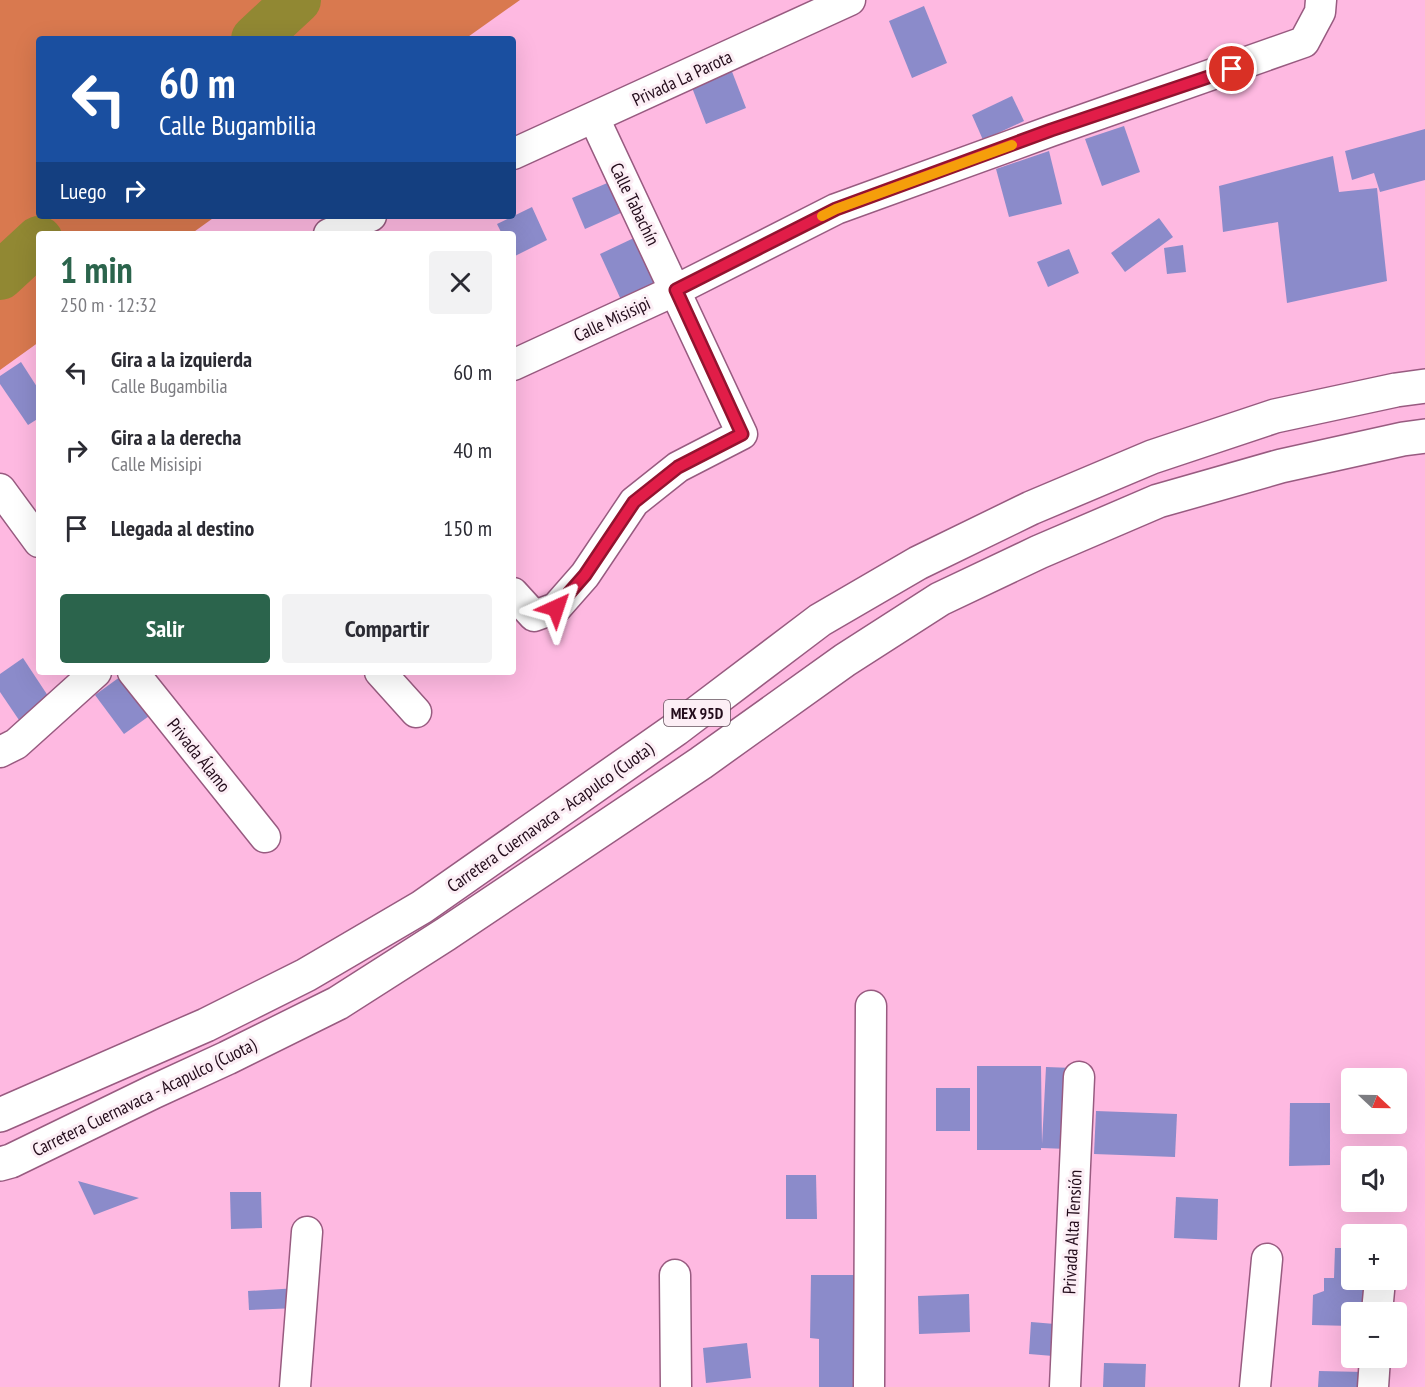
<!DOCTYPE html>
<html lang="es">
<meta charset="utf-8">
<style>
body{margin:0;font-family:"PT Sans Narrow",sans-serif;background:#f2f2f3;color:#2b2b33;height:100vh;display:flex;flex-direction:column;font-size:22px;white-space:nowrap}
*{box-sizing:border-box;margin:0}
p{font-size:20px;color:#7c7c81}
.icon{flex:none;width:33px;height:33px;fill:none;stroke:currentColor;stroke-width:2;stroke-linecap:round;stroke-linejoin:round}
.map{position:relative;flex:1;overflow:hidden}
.panel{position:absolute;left:36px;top:231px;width:480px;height:444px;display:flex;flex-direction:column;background:#fff;border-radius:6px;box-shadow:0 6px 24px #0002}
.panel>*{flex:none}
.hud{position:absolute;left:36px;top:36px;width:480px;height:183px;border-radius:6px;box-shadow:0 6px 24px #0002;background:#1a4fa0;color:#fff;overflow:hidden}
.needle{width:39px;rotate:112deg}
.buttons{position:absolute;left:1341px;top:1068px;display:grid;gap:12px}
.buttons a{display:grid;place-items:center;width:66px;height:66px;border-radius:6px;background:#fff;box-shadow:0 6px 24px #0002;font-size:30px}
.pin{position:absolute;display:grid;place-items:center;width:51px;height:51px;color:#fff;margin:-26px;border:3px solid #fff;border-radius:50%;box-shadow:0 2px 6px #0007}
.me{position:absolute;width:66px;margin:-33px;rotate:42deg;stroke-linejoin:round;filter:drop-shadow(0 0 4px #0008)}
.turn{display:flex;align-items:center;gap:21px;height:126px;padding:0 24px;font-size:27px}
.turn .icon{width:78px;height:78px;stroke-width:2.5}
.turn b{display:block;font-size:42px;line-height:51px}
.then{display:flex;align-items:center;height:57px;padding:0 24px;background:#0003;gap:12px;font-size:22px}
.round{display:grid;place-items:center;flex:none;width:63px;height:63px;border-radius:6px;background:#f2f2f3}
.summary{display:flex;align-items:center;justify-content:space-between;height:102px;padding:0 24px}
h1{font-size:36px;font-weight:800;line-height:45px;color:#2b644c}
.cta{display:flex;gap:12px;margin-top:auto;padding:12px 24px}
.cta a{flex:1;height:69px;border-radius:6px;background:#2b644c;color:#fff;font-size:24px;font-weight:800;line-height:69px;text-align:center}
.cta a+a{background:#f2f2f3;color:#2b2b33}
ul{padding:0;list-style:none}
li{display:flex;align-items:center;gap:18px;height:78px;padding:0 24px}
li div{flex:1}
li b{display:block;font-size:22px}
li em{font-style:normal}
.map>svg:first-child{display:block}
.forest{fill:#d9794f}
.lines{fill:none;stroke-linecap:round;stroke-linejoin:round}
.river{stroke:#918833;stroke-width:48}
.building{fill:#8b8bca}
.minor-casing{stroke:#985b80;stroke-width:33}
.highway-casing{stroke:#985b80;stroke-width:36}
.minor{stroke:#fff;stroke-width:30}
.highway{stroke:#fff;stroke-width:33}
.route-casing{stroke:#92132f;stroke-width:15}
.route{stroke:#e11d48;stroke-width:10}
.slow{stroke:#f59e0b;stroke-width:10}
.labels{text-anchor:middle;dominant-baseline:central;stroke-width:6;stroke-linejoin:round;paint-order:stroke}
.shield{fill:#fceef5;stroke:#64505c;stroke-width:1.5}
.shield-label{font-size:16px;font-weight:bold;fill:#230c1b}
.street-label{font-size:18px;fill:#230c1b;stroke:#fceef5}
</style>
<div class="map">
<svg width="1425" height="1387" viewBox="0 0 1425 1387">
<rect width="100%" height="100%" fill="#feb9e1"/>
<polygon class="forest" points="0,0 520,0 465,39 39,39 39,216 216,216 191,234 39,234 39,342 0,370"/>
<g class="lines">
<g class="river">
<polyline points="255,39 297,0"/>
<polyline points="0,276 39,240"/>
</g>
</g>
<g class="building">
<polygon points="924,6 947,63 912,78 889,21"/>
<polygon points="731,69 746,108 706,124 691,85"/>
<polygon points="1012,96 1024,121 983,140 972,115"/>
<polygon points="1124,126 1140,172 1102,186 1085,139"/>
<polygon points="1425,129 1425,180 1380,192 1374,173 1352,180 1345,151"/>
<polygon points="1049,151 1062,204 1009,217 996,169"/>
<polygon points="1333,156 1339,192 1377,188 1387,281 1287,303 1278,222 1223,232 1219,186"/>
<polygon points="612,181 625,211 585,229 572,198"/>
<polygon points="532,207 547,240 513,257 513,234 502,234 497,224"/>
<polygon points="1159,218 1173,237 1125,272 1111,253"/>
<polygon points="636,237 659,285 622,302 600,254"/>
<polygon points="1183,245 1186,272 1167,274 1164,248"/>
<polygon points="1069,249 1079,273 1048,287 1037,262"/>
<polygon points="21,362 39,390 39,418 28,425 0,384 0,376"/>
<polygon points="23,658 52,702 21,723 0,692 0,674"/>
<polygon points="124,674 152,714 124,734 95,695"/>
<polygon points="977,1066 1041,1066 1042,1144 1046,1067 1073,1068 1068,1149 1041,1148 1041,1150 977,1150"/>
<rect x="936" y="1088" width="34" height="43"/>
<polygon points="1290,1103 1330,1103 1330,1165 1289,1166"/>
<polygon points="1096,1111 1177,1114 1175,1157 1094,1154"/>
<polygon points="786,1175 816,1175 817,1219 786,1219"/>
<polygon points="78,1181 139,1198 94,1215"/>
<polygon points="230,1192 261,1192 262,1228 231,1229"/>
<polygon points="1176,1197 1218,1199 1217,1240 1174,1238"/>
<polygon points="1335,1248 1352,1248 1352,1280 1367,1280 1366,1312 1352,1312 1352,1326 1312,1325 1313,1295 1324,1291 1324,1278 1334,1278"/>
<polygon points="811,1275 857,1275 856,1387 819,1387 819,1339 810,1338"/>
<polygon points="298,1288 298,1308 249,1310 248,1291"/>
<polygon points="969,1294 970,1332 919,1334 918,1296"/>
<polygon points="1031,1322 1055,1324 1053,1356 1029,1354"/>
<polygon points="747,1343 751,1378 706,1383 703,1348"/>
<polygon points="1104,1363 1146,1364 1145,1387 1103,1387"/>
<polygon points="1319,1371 1364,1372 1364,1387 1318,1387"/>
</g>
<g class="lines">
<g class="minor-casing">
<g id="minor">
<polyline points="513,154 850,0"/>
<polyline points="329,234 371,216"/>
<polyline points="513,365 676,290 836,209 1051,131 1304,42 1320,12 1321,0"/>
<polyline points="0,489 39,542"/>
<polyline points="513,593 534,616 556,608 585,575 634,502 678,467 742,434 594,118"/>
<polyline points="133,672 265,837"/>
<polyline points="380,672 416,712"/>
<polyline points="0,752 16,744 96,672"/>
<polyline points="675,1275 676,1387"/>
<polyline points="1377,1312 1380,1280"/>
<polyline points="295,1387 307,1232"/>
<polyline points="869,1387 871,1006"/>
<polyline points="1065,1387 1079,1077"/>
<polyline points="1255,1387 1267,1259"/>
<polyline points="1373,1387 1375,1358"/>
</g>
</g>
<g class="highway-casing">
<g id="highway">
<polyline points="0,1115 206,1025 306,975 422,907 676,729 820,620 918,563 1031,508 1152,457 1275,416 1396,390 1425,386"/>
<polyline points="0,1164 11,1161 153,1092 227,1058 338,1003 446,934 701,763 845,660 940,599 1039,552 1158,501 1281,466 1403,439 1425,436"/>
</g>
</g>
<use href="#minor" class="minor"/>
<use href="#highway" class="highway"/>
</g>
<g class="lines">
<g class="route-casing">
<polyline id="route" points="556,608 585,575 634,502 678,467 742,434 676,290 836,209 1051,130 1232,69"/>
</g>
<use href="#route" class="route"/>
<polyline class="slow" points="822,216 836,209 1012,145"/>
</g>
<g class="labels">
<rect class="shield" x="664" y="700" width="66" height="26" rx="4.5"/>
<g class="shield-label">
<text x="697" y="713">MEX 95D</text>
</g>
<g class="street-label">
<text transform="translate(682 78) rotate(-25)">Privada La Parota</text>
<text transform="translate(635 204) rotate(64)">Calle Tabachín</text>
<text transform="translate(612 319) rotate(-25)">Calle Misisipi</text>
<text transform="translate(199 755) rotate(51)">Privada Álamo</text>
<text transform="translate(550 817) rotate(-35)">Carretera Cuernavaca - Acapulco (Cuota)</text>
<text transform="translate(144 1097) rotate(-26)">Carretera Cuernavaca - Acapulco (Cuota)</text>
<text transform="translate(1072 1232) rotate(-87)">Privada Alta Tensión</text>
</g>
</g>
</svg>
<div class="buttons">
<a><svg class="needle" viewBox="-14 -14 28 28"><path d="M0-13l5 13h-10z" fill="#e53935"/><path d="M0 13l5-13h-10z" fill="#7c7c81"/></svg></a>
<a><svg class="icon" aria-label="sound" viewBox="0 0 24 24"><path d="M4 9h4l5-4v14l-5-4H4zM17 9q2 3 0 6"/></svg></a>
<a>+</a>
<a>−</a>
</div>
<div class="pin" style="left:1232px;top:69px;background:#d93025"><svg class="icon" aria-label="arrive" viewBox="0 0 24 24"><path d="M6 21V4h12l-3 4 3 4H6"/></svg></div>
<svg class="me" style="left:556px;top:608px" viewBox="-20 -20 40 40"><path d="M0-17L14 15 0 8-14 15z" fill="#e11d48" stroke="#fff" stroke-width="4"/></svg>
<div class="hud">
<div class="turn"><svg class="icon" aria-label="left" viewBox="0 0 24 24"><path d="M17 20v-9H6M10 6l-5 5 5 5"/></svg><div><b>60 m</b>Calle Bugambilia</div></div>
<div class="then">Luego<svg class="icon" aria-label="right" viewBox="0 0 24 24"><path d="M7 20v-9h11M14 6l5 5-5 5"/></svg></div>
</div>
<section class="panel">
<div class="summary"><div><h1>1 min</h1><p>250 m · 12:32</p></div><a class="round"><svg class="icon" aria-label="close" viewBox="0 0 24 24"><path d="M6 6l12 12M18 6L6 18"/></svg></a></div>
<ul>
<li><svg class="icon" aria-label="left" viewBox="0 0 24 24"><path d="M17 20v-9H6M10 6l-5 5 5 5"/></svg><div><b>Gira a la izquierda</b><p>Calle Bugambilia</p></div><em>60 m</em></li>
<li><svg class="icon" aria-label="right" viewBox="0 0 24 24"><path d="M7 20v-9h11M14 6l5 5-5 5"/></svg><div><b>Gira a la derecha</b><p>Calle Misisipi</p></div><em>40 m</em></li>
<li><svg class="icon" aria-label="arrive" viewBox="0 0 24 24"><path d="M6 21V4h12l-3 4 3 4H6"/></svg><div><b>Llegada al destino</b></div><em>150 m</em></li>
</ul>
<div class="cta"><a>Salir</a><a>Compartir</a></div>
</section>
</div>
